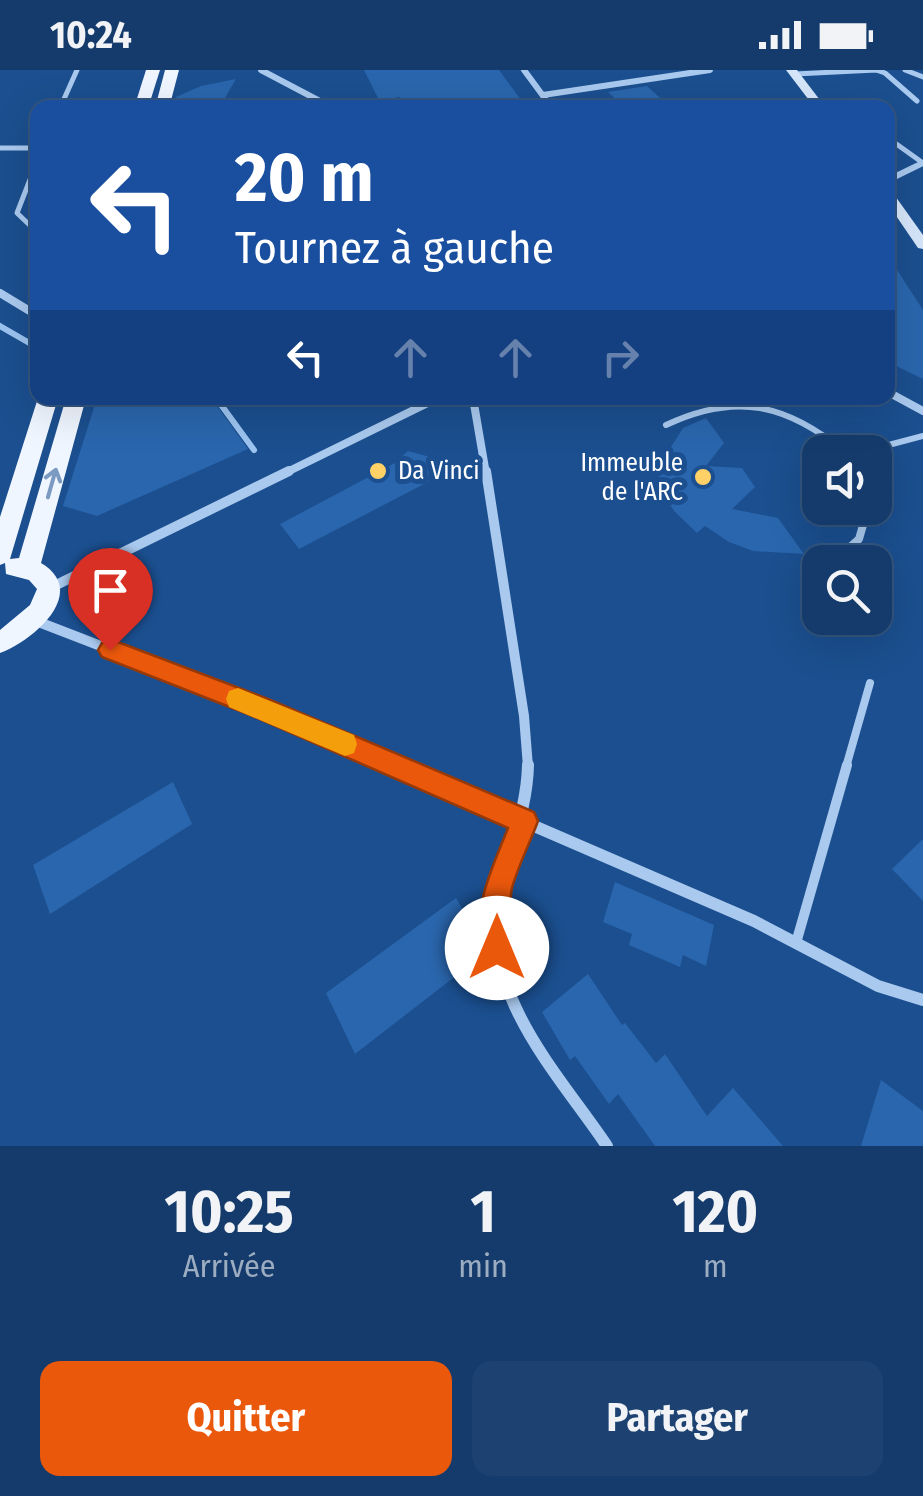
<!DOCTYPE html>
<html lang="fr">
<meta charset="utf-8">
<style>
body{margin:0;font-family:"Fira Sans Condensed",sans-serif;background:#1d4271;color:#f1f3f6;height:100vh;display:flex;flex-direction:column;font-size:38px;white-space:nowrap}
*{box-sizing:border-box;margin:0}
p{font-size:32px;color:#9dadc1}
.icon{flex:none;width:55px;height:55px;fill:none;stroke:currentColor;stroke-width:2;stroke-linecap:round;stroke-linejoin:round}
.map{position:relative;height:1076px;overflow:hidden}
.drawer{display:flex;flex-direction:column;background:#143b6b;flex:1}
.drawer>*{flex:none}
.guide{position:absolute;left:30px;top:30px;width:865px;height:305px;border-radius:20px;box-shadow:0 10px 40px #0002,0 0 0 2px #33557e;background:#1a4fa0;color:#fff;overflow:hidden}
.buttons{position:absolute;left:802px;top:365px;display:grid;gap:20px}
.buttons a{display:grid;place-items:center;width:90px;height:90px;border-radius:20px;background:#143b6b;box-shadow:0 10px 40px #0002,0 0 0 2px #33557e;font-size:50px}
.pin{position:absolute;display:grid;place-items:center;width:85px;height:85px;color:#fff;margin:-102px -42px;border-radius:50% 50% 50% 0;rotate:-45deg;box-shadow:0 0 10px #0007}
.pin .icon{rotate:45deg}
.me{position:absolute;width:110px;margin:-55px;rotate:0deg;stroke-linejoin:round;filter:drop-shadow(0 0 8px #0008)}
.turn{display:flex;align-items:center;gap:35px;height:210px;padding:0 40px;font-size:45px}
.turn .icon{width:130px;height:130px;stroke-width:2.5}
.turn b{display:block;font-size:70px;line-height:85px}
.lanes{display:flex;align-items:center;height:95px;padding:0 40px;background:#0003;justify-content:center;gap:50px;direction:ltr}
.lanes .off{opacity:.35}
.eta{display:flex;justify-content:space-evenly;align-items:center;height:170px;text-align:center}
.eta b{font-size:60px;font-weight:700;line-height:70px}
.cta{display:flex;gap:20px;margin-top:auto;padding:20px 40px}
.cta a{flex:1;height:115px;border-radius:20px;background:#ea580c;color:#fff;font-size:40px;font-weight:700;line-height:115px;text-align:center}
.cta a+a{background:#1d4271;color:#f1f3f6}
.status{display:flex;justify-content:space-between;align-items:center;height:70px;padding:0 50px;background:#143b6b;direction:ltr}
.status svg{height:28px;fill:currentColor}
.map>svg:first-child{display:block}
.lines{fill:none;stroke-linecap:round;stroke-linejoin:round}
.stream{stroke:#9cc4f0;stroke-width:6}
.building{fill:#2a66ad}
.service-far3{stroke:#a9c9ee;stroke-width:5}
.service-far2{stroke:#a9c9ee;stroke-width:6}
.service-far1{stroke:#a9c9ee;stroke-width:8}
.service{stroke:#a9c9ee;stroke-width:10}
.minor-far3{stroke:#a9c9ee;stroke-width:6}
.minor-far2{stroke:#a9c9ee;stroke-width:8}
.minor-far1{stroke:#a9c9ee;stroke-width:10}
.minor{stroke:#a9c9ee;stroke-width:12}
.secondary{fill:#d6e6fa;fill-rule:evenodd}
.primary{fill:#f0f6ff;fill-rule:evenodd}
.oneway{stroke:#7b9ac1}
.route{fill:#ea580c;stroke:#983908;stroke-width:2.5}
.slow{fill:#f59e0b}
.poi-dot{fill:#ffd166;stroke:#1b4f8f;stroke-width:4}
.labels{text-anchor:middle;dominant-baseline:central;stroke-width:10;stroke-linejoin:round;paint-order:stroke}
.poi-label{font-size:25px;fill:#fff;stroke:#1b4f8f;text-anchor:end}
</style>
<div class="status"><b>10:24</b><svg viewBox="0 0 49 12"><path d="M0 12V9h3v3zM5 12V6h3v6zM10 12V3h3v9zM15 12V0h3v12zM26 1h20v11H26zM47 4h2v5h-2z"/></svg></div>
<div class="map">
<svg width="923" height="1076" viewBox="0 0 923 1076">
<rect width="100%" height="100%" fill="#1b4f8f"/>
<g class="lines">
<g class="stream">
<polyline points="0,256 38,278"/>
<polyline points="198,328 219,332 254,380"/>
</g>
</g>
<g class="building">
<polygon points="364,0 499,0 527,38 419,38 404,33 400,27 379,30"/>
<polygon points="236,9 219,38 173,38 176,27 201,16"/>
<polygon points="647,16 660,28 622,35 608,22"/>
<polygon points="888,186 923,240 923,309 888,292"/>
<polygon points="97,328 182,328 217,336 248,379 97,446 63,436"/>
<polygon points="706,348 724,373 706,396 742,398 755,417 732,439 778,448 804,484 753,481 729,472 705,456 697,463 674,441 660,417 657,399 683,358"/>
<polygon points="408,381 430,387 428,412 299,479 280,454 395,393"/>
<polygon points="173,712 192,754 50,844 33,795"/>
<polygon points="923,769 923,831 892,799"/>
<polygon points="615,812 714,855 706,896 683,885 680,897 629,875 632,864 603,852"/>
<polygon points="456,828 488,881 355,984 326,923"/>
<polygon points="588,904 622,955 625,953 656,993 665,984 707,1046 733,1018 783,1076 655,1076 618,1024 609,1034 575,986 570,990 542,942"/>
<polygon points="881,1010 923,1041 923,1076 861,1076"/>
</g>
<g class="lines">
<g class="service-far3">
<polyline points="905,0 923,7"/>
<polyline points="795,4 876,0 885,3 917,31"/>
<polyline points="60,38 77,0"/>
<polyline points="888,68 923,93"/>
<polyline points="0,78 38,78"/>
<polyline points="38,89 17,143 38,163"/>
</g>
<g class="service-far2">
<path d="M666,355c70,-33 121,-21 179,27"/>
<polyline points="862,382 923,366"/>
</g>
<g class="service-far1">
<polyline points="836,490 859,469 868,438"/>
<polyline points="846,697 870,613"/>
</g>
<polyline class="service" points="796,873 847,695"/>
<g class="minor-far3">
<polyline points="261,0 333,38"/>
<polyline points="524,0 552,38"/>
<polyline points="543,25 710,0"/>
<polyline points="888,110 923,93"/>
</g>
<g class="minor-far2">
<polyline points="0,223 38,246"/>
<polyline points="888,322 923,341"/>
<polyline points="473,328 486,404"/>
<polyline points="283,404 438,328"/>
</g>
<g class="minor-far1">
<polyline points="486,401 524,646 528,697"/>
<polyline points="50,518 289,401"/>
<polyline points="36,551 259,637 399,697"/>
</g>
<g class="minor">
<polyline points="393,695 754,851 878,916 923,930"/>
<path d="M528,695c-1,47 -21,89 -29,135 -17,96 58,172 108,246"/>
</g>
<g class="secondary">
<polygon points="786,0 797,0 826,38 815,38"/>
<polygon points="888,122 893,123 923,165 923,179 918,178 888,134"/>
</g>
<g class="primary">
<polygon points="146,0 160,0 148,38 134,38"/>
<polygon points="165,0 179,0 169,38 155,38"/>
<path d="M38,328h20l-48,161 9,-1 47,-160h20l-45,165c49,29 -8,78 -41,90v-23l30,-25 7,-16 -8,-9 -23,-6 -1,-11 -5,2v-48z"/>
</g>
</g>
<defs><path id="oneway-shaft" d="M-6 0H5M1.5-3L5.5 0L1.5 3" fill="none" stroke-width="1.6" stroke-linecap="round" stroke-linejoin="round" transform="scale(2.5)"/></defs>
<use class="oneway" href="#oneway-shaft" transform="translate(52 413) rotate(-74)"/>
<path class="route" d="M110,569l158,60 266,113 4,9c-8,22 -20,45 -26,67 -5,23 4,50 -5,70l-10,5 -11,-5c-18,-44 6,-89 22,-130l-258,-113 -148,-58 -4,-7 4,-7z"/>
<polygon class="slow" points="238,618 354,665 357,674 354,683 345,686 229,637 226,629 229,621"/>
<g class="poi-dot">
<circle cx="378" cy="401" r="10"/>
<circle cx="703" cy="407" r="10"/>
</g>
<g class="labels">
<g class="poi-label">
<text x="683" y="393">Immeuble<tspan x="683" dy="29">de l'ARC</tspan></text>
<text x="398" y="401" text-anchor="start">Da Vinci</text>
</g>
</g>
</svg>
<div class="buttons">
<a><svg class="icon" aria-label="sound" viewBox="0 0 24 24"><path d="M4 9h4l5-4v14l-5-4H4zM17 9q2 3 0 6"/></svg></a>
<a><svg class="icon" aria-label="search" viewBox="0 0 24 24"><circle cx="10" cy="10" r="6"/><path d="M15 15l6 6"/></svg></a>
</div>
<div class="pin" style="left:110px;top:580px;background:#d93025"><svg class="icon" aria-label="arrive" viewBox="0 0 24 24"><path d="M6 21V4h12l-3 4 3 4H6"/></svg></div>
<svg class="me" style="left:497px;top:878px" viewBox="-20 -20 40 40"><circle r="19" fill="#fff"/><path d="M0-13L10 11 0 6-10 11z" fill="#ea580c"/></svg>
<div class="guide">
<div class="turn"><svg class="icon" aria-label="left" viewBox="0 0 24 24"><path d="M17 20v-9H6M10 6l-5 5 5 5"/></svg><div><b>20 m</b>Tournez à gauche</div></div>
<div class="lanes"><svg class="icon" aria-label="left" viewBox="0 0 24 24"><path d="M17 20v-9H6M10 6l-5 5 5 5"/></svg><svg class="icon off" aria-label="ahead" viewBox="0 0 24 24"><path d="M12 20V5M6 11l6-6 6 6"/></svg><svg class="icon off" aria-label="ahead" viewBox="0 0 24 24"><path d="M12 20V5M6 11l6-6 6 6"/></svg><svg class="icon off" aria-label="right" viewBox="0 0 24 24"><path d="M7 20v-9h11M14 6l5 5-5 5"/></svg></div>
</div>
</div>
<section class="drawer">
<div class="eta">
<div><b>10:25</b><p>Arrivée</p></div>
<div><b>1</b><p>min</p></div>
<div><b>120</b><p>m</p></div>
</div>
<div class="cta"><a>Quitter</a><a>Partager</a></div>
</section>
